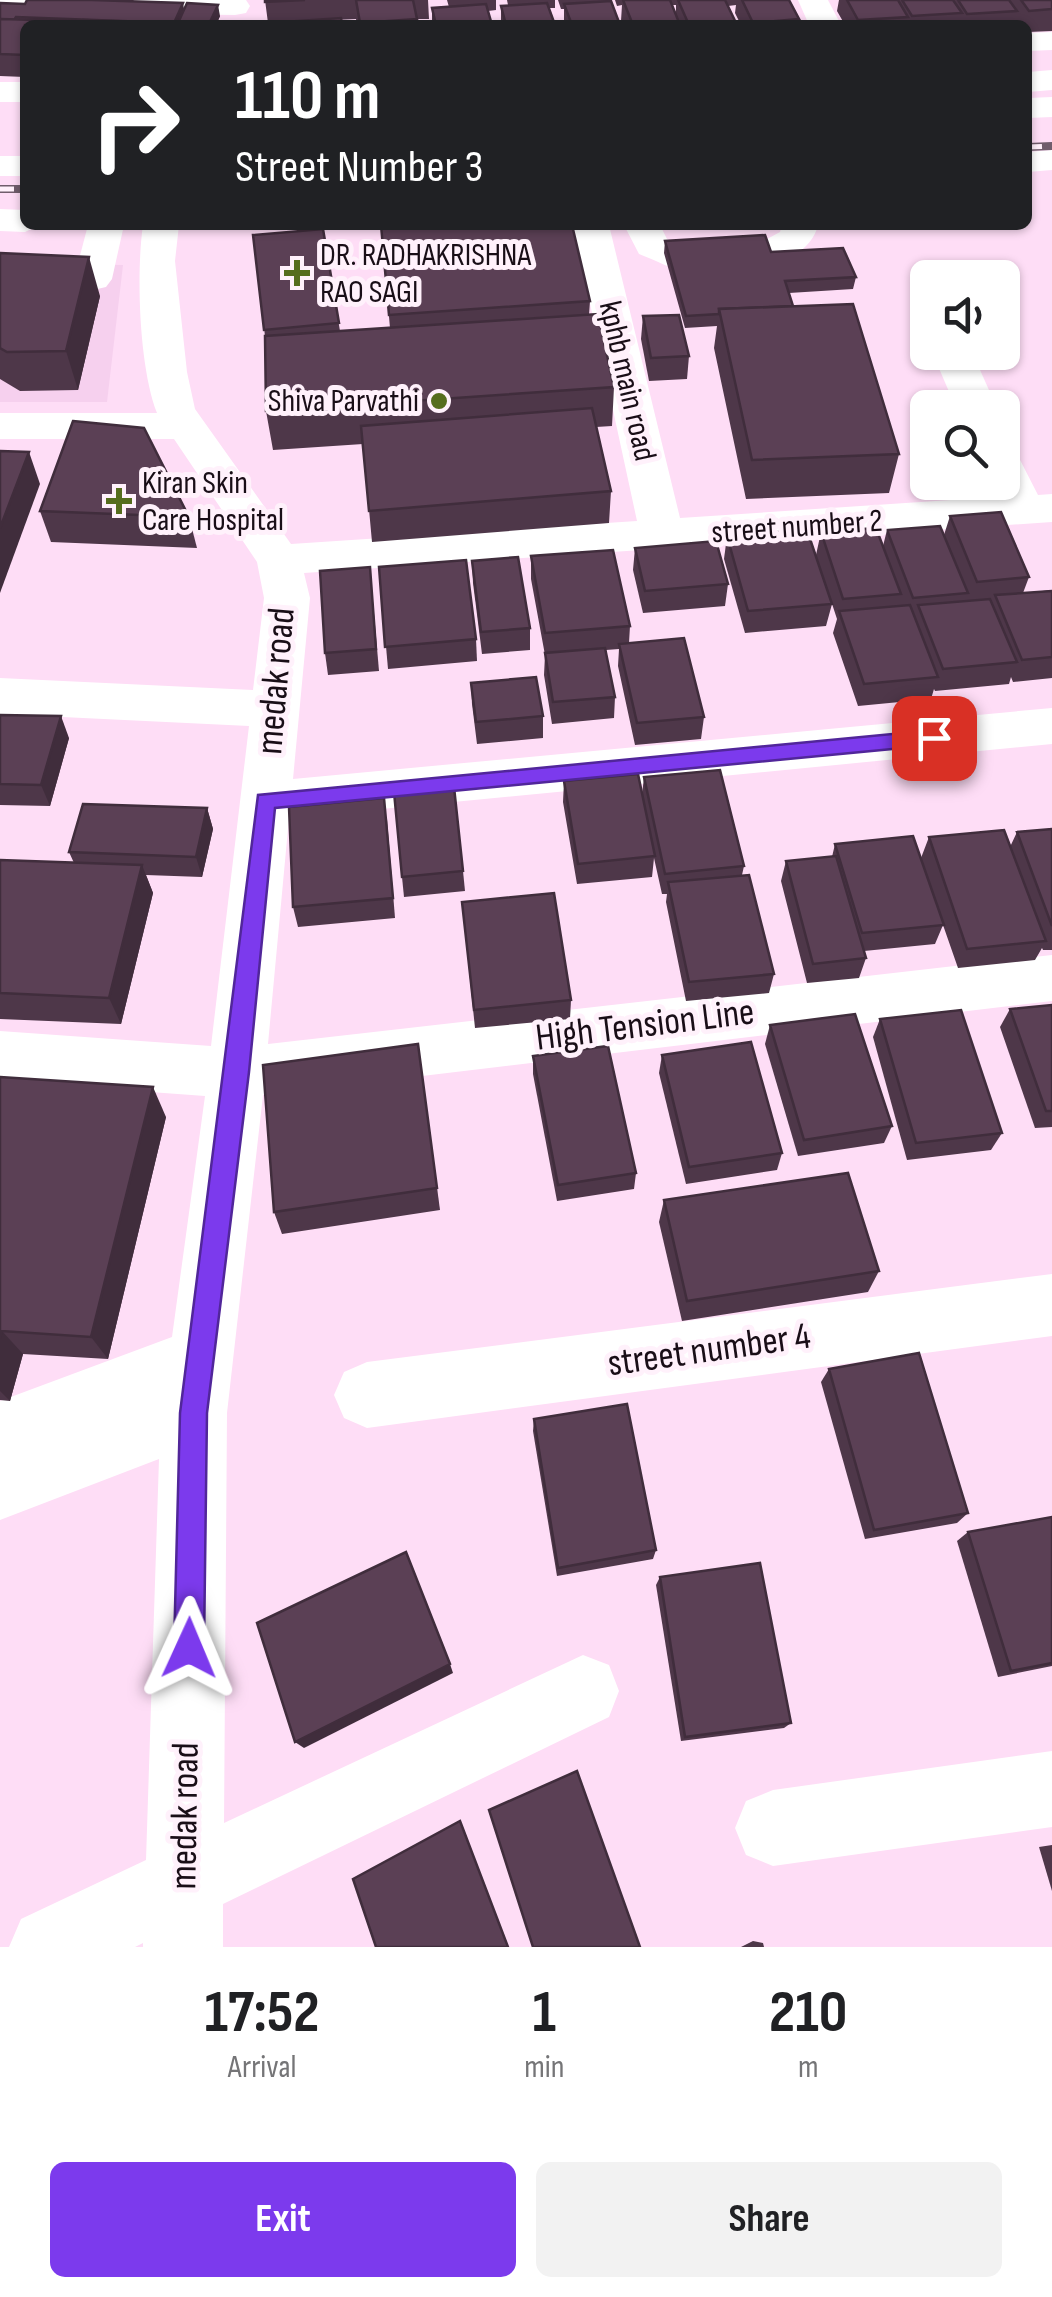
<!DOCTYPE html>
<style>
body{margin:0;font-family:"Sofia Sans Condensed",sans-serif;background:#f2f2f2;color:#202124;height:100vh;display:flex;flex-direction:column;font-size:38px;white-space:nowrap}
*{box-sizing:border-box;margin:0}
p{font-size:32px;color:#757577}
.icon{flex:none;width:55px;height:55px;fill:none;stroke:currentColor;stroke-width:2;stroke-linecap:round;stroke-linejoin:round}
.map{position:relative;height:1947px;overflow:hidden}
.details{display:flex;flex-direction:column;background:#fff;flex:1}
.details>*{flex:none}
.top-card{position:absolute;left:20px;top:20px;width:1012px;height:210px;border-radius:15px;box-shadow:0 2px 8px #0004;background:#202124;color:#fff;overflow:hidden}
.tools{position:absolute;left:910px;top:260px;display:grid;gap:20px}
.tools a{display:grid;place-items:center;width:110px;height:110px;border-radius:15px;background:#fff;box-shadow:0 2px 8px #0004;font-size:50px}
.pin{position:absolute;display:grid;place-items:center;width:85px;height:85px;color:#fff;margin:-42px;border-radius:20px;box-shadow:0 5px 15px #0006}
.me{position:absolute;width:110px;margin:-55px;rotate:1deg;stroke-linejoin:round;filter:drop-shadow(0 0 8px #0008)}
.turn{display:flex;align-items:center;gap:35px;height:210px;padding:0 50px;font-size:45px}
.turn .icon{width:130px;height:130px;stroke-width:2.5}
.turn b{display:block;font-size:70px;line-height:85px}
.eta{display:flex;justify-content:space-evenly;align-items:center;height:170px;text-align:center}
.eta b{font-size:60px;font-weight:700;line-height:70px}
.primary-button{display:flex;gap:20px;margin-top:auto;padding:20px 50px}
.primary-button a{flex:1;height:115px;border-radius:15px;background:#7c3aed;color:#fff;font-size:40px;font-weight:700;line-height:115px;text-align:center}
.primary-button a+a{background:#f2f2f2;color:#202124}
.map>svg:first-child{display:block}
.built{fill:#f6d0ee}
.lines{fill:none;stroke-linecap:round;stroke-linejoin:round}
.minor{fill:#fff;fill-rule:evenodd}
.major{fill:#fff;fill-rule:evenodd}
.highway{fill:#fff;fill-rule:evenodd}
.rail-casing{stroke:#705d6c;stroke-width:8}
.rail{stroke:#fff1fb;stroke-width:5;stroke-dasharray:14;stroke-linecap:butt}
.wall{fill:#4e3749}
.shaded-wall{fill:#402d3c}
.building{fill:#5b4055;stroke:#402d3c;stroke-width:2.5}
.route{fill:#7c3aed;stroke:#51269a;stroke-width:2.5}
.poi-dot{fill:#566d1e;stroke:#fff1fb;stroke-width:4}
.labels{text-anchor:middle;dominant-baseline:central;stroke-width:10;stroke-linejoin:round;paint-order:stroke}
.far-poi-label{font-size:32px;fill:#190e17;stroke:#fff1fb;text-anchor:start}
.far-street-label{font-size:32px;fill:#190e17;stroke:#fff1fb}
.street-label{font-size:38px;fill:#190e17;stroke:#fff1fb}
</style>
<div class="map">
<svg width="1052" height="1947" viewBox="0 0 1052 1947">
<rect width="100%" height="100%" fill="#feddf6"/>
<polygon class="built" points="0,263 123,265 107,402 0,402"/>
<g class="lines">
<g class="minor">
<polygon points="0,0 246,0 250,6 246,13 235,15 0,12"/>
<polygon points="798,0 828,0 841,25 809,25"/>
<polygon points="1052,32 1052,50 1028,51 1028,33"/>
<rect x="0" y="82" width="25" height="20"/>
<polygon points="88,225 124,225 112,279 106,287 93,290 0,288 0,266 77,267"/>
<path d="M143,225h36l-4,36 12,111 8,37 96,135 346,-23 -64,-296h36l71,293 316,-21 -7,-15h13v-31l15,3 21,41 14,-1v28l-748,51 6,25 -17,181 759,-71v36l-763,74 -21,226 784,-89v46l-789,94 -36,318 -3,410 359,-168 26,10 10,26 -10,26 -386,187v43h-80v-4l-8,4h-126l12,-28 125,-59 13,-401 -159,61v-119l172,-64 33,-241 -205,-15v-50l211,15 38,-320 -249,-12v-36l253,12 11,-92 -7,-36 -83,-123h-174v-26h157c-18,-46 -21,-140 -14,-188z"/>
<path d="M624,225h36l7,14c42,17 74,16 113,-7l2,-7h36c-10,44 -90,55 -128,48 -17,-3 -35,-13 -51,-19z"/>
<polygon points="932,352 972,352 997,408 956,408"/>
<polygon points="1052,1274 1052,1336 367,1428 344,1418 334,1395 344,1372 367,1362"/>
<polygon points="1052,1751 1052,1827 773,1866 746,1855 735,1828 746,1801 773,1790"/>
</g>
<polygon class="major" points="1052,70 1052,90 1028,92 1028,72"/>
<g class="highway">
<polygon points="1052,97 1052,117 1028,118 1028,98"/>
<polygon points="1052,150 1052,170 1028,172 1028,152"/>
<rect x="0" y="156" width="25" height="20"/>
<polygon points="0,209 25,210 25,225 40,225 25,232 0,231"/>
</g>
<g class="rail-casing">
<g id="rail">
<polyline points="1028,147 1052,146"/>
<polyline points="0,189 25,189"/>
</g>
</g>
<use href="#rail" class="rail"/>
</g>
<g class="wall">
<polygon points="11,0 134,0 133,1 220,16 216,25 25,25 25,77 0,76 0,3 25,4 27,0"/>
<polygon points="265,0 428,0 429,19 417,19 418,25 357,25 356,19 268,23"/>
<polygon points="447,0 496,0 496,10 488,11 492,25 432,25 432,8 449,7"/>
<polygon points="507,0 555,0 555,8 549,8 555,25 501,25 501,6 508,5"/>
<polygon points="558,0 607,0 620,25 564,25 564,9 561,9"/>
<polygon points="615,0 670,0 676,14 676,5 672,5 670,0 789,0 799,19 798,25 741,25 735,13 736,5 728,6 737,25 623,25 621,21 622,5 617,6"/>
<polygon points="839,0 1052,0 1052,31 1028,32 1028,25 1018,25 1014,20 1013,25 845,25 837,11"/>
<polygon points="381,225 590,301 589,315 614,387 612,426 596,427 611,491 609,523 372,542 363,444 273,450 266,411 265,336 253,235 323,229 340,331 390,328"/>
<polygon points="665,241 771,252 856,277 853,289 789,293 793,306 899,454 889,493 746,499 714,348 717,326 685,328 664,253"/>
<polygon points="0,253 100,296 78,390 20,391 0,379"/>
<polygon points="643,316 689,356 687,379 649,381 641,339"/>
<polygon points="40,511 189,517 197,548 51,542"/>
<polygon points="950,516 1029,577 1023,593 1052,590 1052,678 1013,682 1011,677 1009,684 935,691 934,689 931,699 858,706 833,633 837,619 816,555 821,532 883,546 887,530 944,535"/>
<polygon points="727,536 832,604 826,626 745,633 724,559"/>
<polygon points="635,548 728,584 725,606 643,613 633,570"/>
<polygon points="531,556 630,626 629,643 704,717 701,739 635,745 618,666 619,649 606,650 615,697 614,718 552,724 544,675 545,655 531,579"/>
<polygon points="472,561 530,628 530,650 482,654 473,583"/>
<polygon points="370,567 379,671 328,675 325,653"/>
<polygon points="379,567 476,639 477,661 388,669"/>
<polygon points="471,683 543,716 543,738 477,744 472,704"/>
<polygon points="0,715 69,738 50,806 0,805"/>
<polygon points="644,777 744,866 742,875 774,974 769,993 686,1001 666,902 667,894 662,894 654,858 652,877 577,884 563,802 564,781 642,795"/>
<polygon points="207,808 213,829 202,877 146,875 153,893 121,1024 0,1019 0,860 74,863 69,852"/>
<polygon points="387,819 395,918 298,927 293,907"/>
<polygon points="1052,829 1052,950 1043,950 1042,948 1035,960 958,968 943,925 935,944 864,951 866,958 859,978 807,983 781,881 786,861 832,857 835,844 921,858 929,837 1010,847 1017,832"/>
<polygon points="463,871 465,891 404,897 402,877"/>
<polygon points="462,902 571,1000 570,1019 475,1028"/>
<polygon points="1052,1005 1052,1127 1035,1128 1000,1027 1010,1009"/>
<polygon points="880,1019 1002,1133 991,1150 907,1160 873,1037"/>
<polygon points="770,1025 892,1126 884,1143 798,1156 765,1044"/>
<polygon points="418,1044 440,1210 282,1234 274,1212"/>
<polygon points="662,1055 782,1153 777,1170 686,1184 659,1073"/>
<polygon points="533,1056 636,1173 634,1189 557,1201 533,1074"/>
<polygon points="0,1077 166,1117 108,1359 23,1354 10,1401 0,1400"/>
<polygon points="664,1200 879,1271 868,1292 682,1321 659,1222"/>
<polygon points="829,1369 968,1513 957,1523 865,1539 821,1382"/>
<polygon points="534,1419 656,1550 653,1559 557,1576 533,1431"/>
<polygon points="1052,1517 1052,1666 998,1677 957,1541 968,1532"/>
<polygon points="660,1577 791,1723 784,1728 681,1741 656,1585"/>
<polygon points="1052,1845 1052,1891 1039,1847"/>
<polygon points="753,1941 763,1943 764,1947 741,1947"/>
</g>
<g class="shaded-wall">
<polygon points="183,3 185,15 179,25 174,25"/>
<polygon points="218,5 220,16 216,25 209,25"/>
<polygon points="89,257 100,296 78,390 66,351"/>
<polygon points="29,452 40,484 0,593 0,528"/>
<polygon points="61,716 69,738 50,806 41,785"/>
<polygon points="207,808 213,829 202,877 196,857"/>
<polygon points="142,865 153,893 121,1024 109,998"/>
<polygon points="153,1087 166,1117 108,1359 91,1337"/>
<polygon points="2,1331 23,1354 10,1401 0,1391 0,1338"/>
<polygon points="450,1664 453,1673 304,1748 295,1742"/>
</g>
<g class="building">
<polygon points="27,0 92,0 183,3 174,23 16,17 14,20 0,19 0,3 25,4"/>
<polygon points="265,0 305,0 265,2"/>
<polygon points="356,0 413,0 417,19 360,23"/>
<polygon points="623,0 670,0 680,25 633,25"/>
<polygon points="678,0 725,0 737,25 689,25"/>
<polygon points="742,0 789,0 799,19 753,23"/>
<polygon points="847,0 898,0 908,17 858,20"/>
<polygon points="902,0 953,0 962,13 912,16"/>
<polygon points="958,0 1009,0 1017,11 967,14"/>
<polygon points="1021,0 1052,0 1052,9 1029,11"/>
<polygon points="611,1 620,25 572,25 564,4"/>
<polygon points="187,3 218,5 209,24 178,23"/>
<polygon points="547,3 555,25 506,25 501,6"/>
<polygon points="486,4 492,25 436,25 432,8"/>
<polygon points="341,18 342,25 240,25"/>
<polygon points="0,19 75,21 73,25 25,25 25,55 0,54"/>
<polygon points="83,20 140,22 139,25 80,25"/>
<polygon points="381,225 572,225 590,301 389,315"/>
<polygon points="323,229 339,323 264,330 253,235"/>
<polygon points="765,235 771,252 843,248 856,277 785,281 793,306 719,309 719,314 686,316 665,241"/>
<polygon points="0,253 89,257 66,351 7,352 0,348"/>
<polygon points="853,304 899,454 752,460 719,309"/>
<polygon points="598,314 614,387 266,411 265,336"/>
<polygon points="679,315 689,356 651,358 643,316"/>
<polygon points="592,408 611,491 369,511 361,426"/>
<polygon points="73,421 144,428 189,517 40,511"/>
<polygon points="0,451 29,452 0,528"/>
<polygon points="1001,512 1029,577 977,582 950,516"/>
<polygon points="940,526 968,593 913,598 887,530"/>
<polygon points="876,528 901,594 843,599 821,532"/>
<polygon points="807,530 832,604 748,611 727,536"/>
<polygon points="716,541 728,584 645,591 635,548"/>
<polygon points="613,550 630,626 545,633 531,556"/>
<polygon points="518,557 530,628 481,632 472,561"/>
<polygon points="466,560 476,639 385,647 379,567"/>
<polygon points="370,567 376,649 325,653 320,571"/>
<polygon points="1052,591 1052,657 1022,660 995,595"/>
<polygon points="990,599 1017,662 943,669 918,605"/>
<polygon points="910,605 938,677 864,684 839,611"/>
<polygon points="684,638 704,717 637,723 619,644"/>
<polygon points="605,648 615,697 553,702 545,653"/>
<polygon points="536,677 543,716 476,722 471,683"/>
<polygon points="0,715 61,716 41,785 0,784"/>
<polygon points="720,770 744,866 665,874 644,777"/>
<polygon points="638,774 655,856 578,864 564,781"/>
<polygon points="454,787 463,871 402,877 394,792"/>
<polygon points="384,798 393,898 293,907 289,807"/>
<polygon points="83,804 207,808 196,857 69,852"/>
<polygon points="1052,829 1052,926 1017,832"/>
<polygon points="1004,830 1046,941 967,949 929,837"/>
<polygon points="913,836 944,925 862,933 835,844"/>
<polygon points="836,856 866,958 813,964 786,861"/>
<polygon points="0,860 142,865 109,998 0,993"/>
<polygon points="749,875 774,974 689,982 668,882"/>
<polygon points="554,893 571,1000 474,1010 462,902"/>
<polygon points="1052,1005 1052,1111 1046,1111 1010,1009"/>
<polygon points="961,1010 1002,1133 916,1143 880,1019"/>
<polygon points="855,1014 892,1126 804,1140 770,1025"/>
<polygon points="751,1042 782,1153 689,1167 662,1055"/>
<polygon points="418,1044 437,1188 274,1212 263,1065"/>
<polygon points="608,1046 636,1173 558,1185 533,1056"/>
<polygon points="0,1077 153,1087 91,1337 2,1331 0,1338"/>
<polygon points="848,1173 879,1271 687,1301 664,1200"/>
<polygon points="919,1353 968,1513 874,1530 829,1369"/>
<polygon points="627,1404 656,1550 558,1568 534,1419"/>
<polygon points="1052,1517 1052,1663 1011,1671 968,1532"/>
<polygon points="406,1552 450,1664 295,1742 257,1623"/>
<polygon points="760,1563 791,1723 685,1737 660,1577"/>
<polygon points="577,1771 640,1947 533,1947 489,1810"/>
<polygon points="460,1821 508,1947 376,1947 353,1879"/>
</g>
<polygon class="route" points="934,730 944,738 934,745 275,808 249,1072 207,1413 204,1648 199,1659 189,1663 178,1659 174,1648 180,1413 258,795"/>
<g class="poi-dot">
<path d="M292 258h10v10h10v10h-10v10h-10v-10h-10v-10h10z"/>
<circle cx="439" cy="401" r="10"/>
<path d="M114 486h10v10h10v10h-10v10h-10v-10h-10v-10h10z"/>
</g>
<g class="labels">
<g class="far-poi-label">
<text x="320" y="255">DR. RADHAKRISHNA<tspan x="320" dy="37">RAO SAGI</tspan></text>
<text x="419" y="401" text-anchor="end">Shiva Parvathi</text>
<text x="142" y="483">Kiran Skin<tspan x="142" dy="37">Care Hospital</tspan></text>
</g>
<g class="far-street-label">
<text transform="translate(627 381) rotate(77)">kphb main road</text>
<text transform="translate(797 527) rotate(-4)">street number 2</text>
</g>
<g class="street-label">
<text transform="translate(276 681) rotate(-85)">medak road</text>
<text transform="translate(645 1025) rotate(-7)">High Tension Line</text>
<text transform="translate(709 1350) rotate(-8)">street number 4</text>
<text transform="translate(185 1816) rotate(-89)">medak road</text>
</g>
</g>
</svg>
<div class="tools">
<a><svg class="icon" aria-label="sound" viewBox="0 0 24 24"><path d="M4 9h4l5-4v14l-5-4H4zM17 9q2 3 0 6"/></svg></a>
<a><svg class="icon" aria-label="search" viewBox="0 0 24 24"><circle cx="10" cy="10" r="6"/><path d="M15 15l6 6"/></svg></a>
</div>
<div class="pin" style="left:934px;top:738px;background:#d93025"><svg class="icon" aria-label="arrive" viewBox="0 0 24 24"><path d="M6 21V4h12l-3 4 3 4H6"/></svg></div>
<svg class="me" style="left:189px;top:1648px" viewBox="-20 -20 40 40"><path d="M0-17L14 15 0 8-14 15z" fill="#7c3aed" stroke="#fff" stroke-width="4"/></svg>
<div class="top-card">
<div class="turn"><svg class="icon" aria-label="right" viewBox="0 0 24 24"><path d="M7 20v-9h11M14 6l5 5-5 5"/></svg><div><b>110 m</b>Street Number 3</div></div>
</div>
</div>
<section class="details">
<div class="eta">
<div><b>17:52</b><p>Arrival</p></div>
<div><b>1</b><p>min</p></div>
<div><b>210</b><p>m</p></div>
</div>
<div class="primary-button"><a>Exit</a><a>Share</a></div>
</section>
